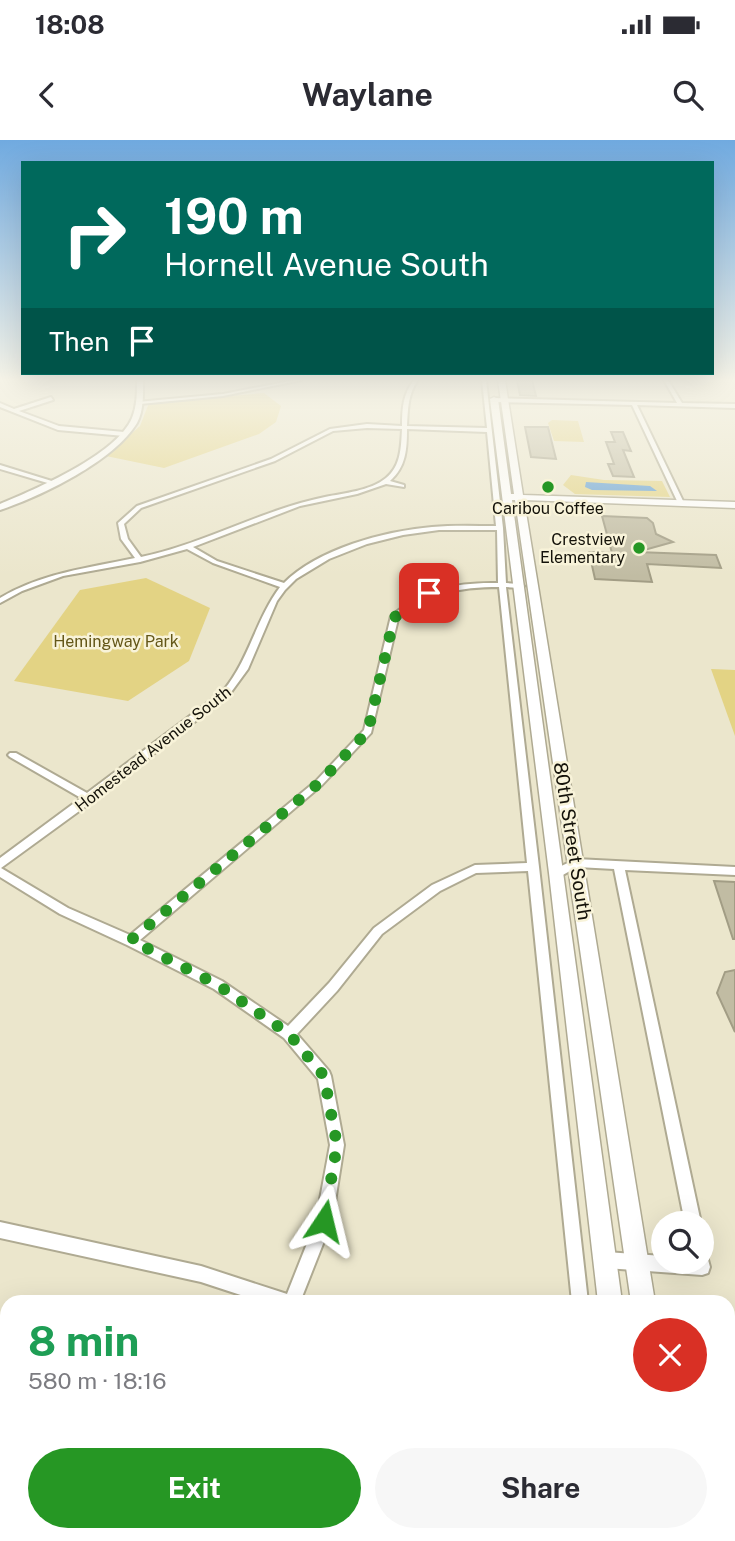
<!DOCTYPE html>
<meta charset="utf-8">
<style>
body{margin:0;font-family:"Public Sans",sans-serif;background:#f7f7f7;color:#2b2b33;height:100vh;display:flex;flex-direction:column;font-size:26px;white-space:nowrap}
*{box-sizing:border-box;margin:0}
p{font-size:23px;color:#7c7c81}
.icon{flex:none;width:38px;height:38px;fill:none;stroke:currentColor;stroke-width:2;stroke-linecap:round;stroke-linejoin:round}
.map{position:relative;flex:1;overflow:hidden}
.sheet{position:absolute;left:0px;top:1155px;width:735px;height:247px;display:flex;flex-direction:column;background:#fff;border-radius:21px 21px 0 0;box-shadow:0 7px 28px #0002}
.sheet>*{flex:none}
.top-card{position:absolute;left:21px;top:21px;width:693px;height:214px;border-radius:0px;box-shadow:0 7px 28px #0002;background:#00695c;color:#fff;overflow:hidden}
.buttons{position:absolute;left:651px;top:1071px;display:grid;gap:14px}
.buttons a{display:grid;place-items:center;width:63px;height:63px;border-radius:50%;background:#fff;box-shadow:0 7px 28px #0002;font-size:35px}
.pin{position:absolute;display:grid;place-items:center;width:60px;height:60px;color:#fff;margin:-30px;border-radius:14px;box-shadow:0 4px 10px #0006}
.me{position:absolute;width:77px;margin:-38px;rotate:10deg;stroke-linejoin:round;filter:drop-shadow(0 0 5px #0008)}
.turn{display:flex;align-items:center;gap:24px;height:147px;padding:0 28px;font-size:32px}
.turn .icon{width:91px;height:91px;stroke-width:2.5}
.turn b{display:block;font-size:49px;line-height:60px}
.then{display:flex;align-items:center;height:66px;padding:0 28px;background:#0003;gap:14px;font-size:26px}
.round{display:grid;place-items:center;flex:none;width:74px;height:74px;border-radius:37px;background:#f7f7f7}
.headline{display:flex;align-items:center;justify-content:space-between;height:119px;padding:0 28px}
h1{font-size:42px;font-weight:700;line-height:52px;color:#1e9e55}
.cta{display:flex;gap:14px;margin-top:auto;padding:14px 28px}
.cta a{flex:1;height:80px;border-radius:42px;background:#269724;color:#fff;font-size:28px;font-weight:700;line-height:80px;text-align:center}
.cta a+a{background:#f7f7f7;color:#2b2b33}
.status{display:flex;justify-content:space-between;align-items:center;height:49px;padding:0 35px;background:#fff;direction:ltr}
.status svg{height:19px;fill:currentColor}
header{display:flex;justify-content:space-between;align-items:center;height:91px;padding:0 28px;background:#fff;font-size:32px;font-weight:700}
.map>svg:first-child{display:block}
.green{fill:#e3d384}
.water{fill:#5c9cd4}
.building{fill:#c1bca3;stroke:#a29d85;stroke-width:2}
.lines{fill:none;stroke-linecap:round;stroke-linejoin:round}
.minor-casing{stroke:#afaa92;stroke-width:4}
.tertiary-casing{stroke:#afaa92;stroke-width:4}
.secondary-casing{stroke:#afaa92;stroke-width:3}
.minor{fill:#fff;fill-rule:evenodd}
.tertiary{fill:#fff;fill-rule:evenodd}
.secondary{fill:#fff;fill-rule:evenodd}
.route{stroke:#269724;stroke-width:12;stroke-dasharray:0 21.6}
.poi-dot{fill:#269724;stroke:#f8f3d9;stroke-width:2.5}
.labels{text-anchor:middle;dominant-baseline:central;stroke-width:5;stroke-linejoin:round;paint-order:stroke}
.far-poi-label{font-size:16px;fill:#14120a;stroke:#f8f3d9}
.far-park-label{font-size:16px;fill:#645718;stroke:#f8f3d9}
.far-street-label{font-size:16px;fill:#14120a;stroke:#f8f3d9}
.street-label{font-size:19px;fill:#14120a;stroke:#f8f3d9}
</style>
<div class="status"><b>18:08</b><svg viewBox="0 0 49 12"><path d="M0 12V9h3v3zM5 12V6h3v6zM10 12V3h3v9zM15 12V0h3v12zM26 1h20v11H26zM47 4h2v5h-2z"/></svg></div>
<header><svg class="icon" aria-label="back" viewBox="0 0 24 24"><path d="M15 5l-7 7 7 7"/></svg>Waylane<svg class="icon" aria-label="search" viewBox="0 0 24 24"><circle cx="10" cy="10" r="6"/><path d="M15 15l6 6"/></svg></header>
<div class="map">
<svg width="735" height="1401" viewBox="0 0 735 1401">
<rect width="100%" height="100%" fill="#ebe6cc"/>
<g class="green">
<polygon points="264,253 281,266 276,282 259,294 164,328 106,316 140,286 149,263"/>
<polygon points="552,280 578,281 584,302 554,301 548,283"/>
<polygon points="571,335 604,340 662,341 670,357 575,354 563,345"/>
<polygon points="146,438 210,468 189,521 128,561 14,541 80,450"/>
<polygon points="711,529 735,530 735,596"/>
</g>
<polygon class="water" points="586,342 650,346 657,351 592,350 585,347"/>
<g class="building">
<polygon points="517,240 532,240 536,256 520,255"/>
<polygon points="525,287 548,287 556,319 531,317"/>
<polygon points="611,292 623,292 631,311 623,310 634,337 613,336 608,324 614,324 606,302 615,302"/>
<polygon points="602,376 647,378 653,383 656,394 673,402 637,412 716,415 721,428 647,424 652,442 595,439 589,412 612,413"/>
<polygon points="714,741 735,742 735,799 733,799"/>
<polygon points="735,830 735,892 717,853 725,832"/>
</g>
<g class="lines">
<g class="minor-casing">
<g id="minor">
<polygon points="295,240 302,240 223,256 140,264 137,262 223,254"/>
<path d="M414,240h4c-10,14 -10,28 -11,46l80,2 -5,-48h4l17,148 3,55 14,1 4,2 -4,2 -14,-1 33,280 49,435h-16l-44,-431 -52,2 -36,18 -58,43 -45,57 -40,43 32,37 2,5 13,69 -12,76 -32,81h-38l-61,-20 -201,-44v-16l201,44 86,28 29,-73 14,-76 -12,-66 -34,-41 -70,-49 -87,-44 -67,-31 -60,-37v-19l81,-60 -71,-41 -2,-2 2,-2h6l71,40 136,-102c26,-31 33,-72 57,-104l-67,-24 -26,-14 -47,13 -77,14 -41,15 -22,12v-5c42,-25 88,-30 135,-40l-14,-19 -3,-16 19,-17 134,-47 59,-30 37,-5 35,2c0,-18 1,-32 12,-46zM367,288l35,1c-1,18 -1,37 -16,49 -16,13 -42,15 -61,19 -64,13 -121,47 -184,60l-13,-18 -4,-15 17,-16 134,-47 58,-30zM407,289l80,3 9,94c-21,0 -43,-1 -64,1 -48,4 -114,22 -148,56l-67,-22 -24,-14 107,-41 57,-12 29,-10 18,3v-2l-14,-4c16,-14 17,-32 17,-52zM439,390h58l1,53c-41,-1 -75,6 -107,33l-27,114 -48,51 -186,154 -62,-27 -67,-40 92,-67 136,-106 19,-26 29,-68 8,-11 11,-11 33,-20 38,-15 36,-9zM499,447l28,276 -52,2 -43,20 -58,43 -45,55 -41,43 -66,-45 -82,-41 182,-155 49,-52 27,-114c29,-26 62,-32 101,-32z"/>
<polygon points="664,240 668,240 682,263 735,264 735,268 637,265 684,363 681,365 678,363 632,265 494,262 491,260 494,258 677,263"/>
<polygon points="51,257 53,260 19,271 59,286 124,292 127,294 124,296 58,290 0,267 0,263 14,269"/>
<polygon points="0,325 55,342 56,343 51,344 0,329"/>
<polygon points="576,719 735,727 735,735 625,730 701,1083 685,1083 614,729 577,727 561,736 553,736 552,733 553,730"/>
<polygon points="606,1112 663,1116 663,1122 702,1122 702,1114 707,1116 710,1127 708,1133 702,1135 606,1128 600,1126 598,1120 600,1114"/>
<polygon points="595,1395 613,1395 615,1401 595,1401"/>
</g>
</g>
<g class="tertiary-casing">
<path id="tertiary" d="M137,240h6c0,14 1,30 -6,43 -23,38 -95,73 -137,87v-6c36,-15 116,-49 132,-86 5,-12 5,-25 5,-38z"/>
</g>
<g class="secondary-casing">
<g id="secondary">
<polygon points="498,240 505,240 523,355 735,362 735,368 524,360 655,1162 631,1162 515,360 512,360 622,1162 598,1162 549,733 490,259 494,257 498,259 511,354 514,354"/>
<polygon points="622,1395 650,1395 651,1401 623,1401"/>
<polygon points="661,1395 689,1395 690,1401 662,1401"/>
</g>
</g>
<use href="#minor" class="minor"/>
<use href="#tertiary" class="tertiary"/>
<use href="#secondary" class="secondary"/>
</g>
<linearGradient id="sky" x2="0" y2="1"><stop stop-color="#70aae0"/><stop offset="0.55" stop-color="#f6f4e8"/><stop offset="1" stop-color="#f6f4e8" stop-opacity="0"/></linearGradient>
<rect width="735" height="436" fill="url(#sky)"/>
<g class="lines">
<polyline class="route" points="324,1081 337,1005 324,936 289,894 218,845 131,800 319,643 368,591 394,478 403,469 429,453"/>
</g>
<g class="poi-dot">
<circle cx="548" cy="347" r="7"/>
<circle cx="639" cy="408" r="7"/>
</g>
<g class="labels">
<g class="far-poi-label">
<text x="548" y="368">Caribou Coffee</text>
<text x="625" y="399" text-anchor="end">Crestview<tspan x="625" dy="18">Elementary</tspan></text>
</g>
<g class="far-park-label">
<text x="116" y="501">Hemingway Park</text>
</g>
<g class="far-street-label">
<text transform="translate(153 609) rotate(-38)">Homestead Avenue South</text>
</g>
<g class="street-label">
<text transform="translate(573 701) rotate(81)">80th Street South</text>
</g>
</g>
</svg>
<div class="buttons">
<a><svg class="icon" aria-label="search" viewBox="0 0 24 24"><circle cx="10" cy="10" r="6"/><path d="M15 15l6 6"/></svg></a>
</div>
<div class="pin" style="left:429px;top:453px;background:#d93025"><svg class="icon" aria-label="arrive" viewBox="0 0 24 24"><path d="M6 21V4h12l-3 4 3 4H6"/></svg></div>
<svg class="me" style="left:324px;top:1081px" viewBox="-20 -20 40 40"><path d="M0-17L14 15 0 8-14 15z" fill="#269724" stroke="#fff" stroke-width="4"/></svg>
<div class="top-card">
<div class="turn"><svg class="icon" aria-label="right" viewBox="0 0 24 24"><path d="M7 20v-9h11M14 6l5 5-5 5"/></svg><div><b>190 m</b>Hornell Avenue South</div></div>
<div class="then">Then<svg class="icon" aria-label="arrive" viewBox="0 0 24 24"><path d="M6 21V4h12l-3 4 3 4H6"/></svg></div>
</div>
<section class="sheet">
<div class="headline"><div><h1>8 min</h1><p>580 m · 18:16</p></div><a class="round" style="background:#d93025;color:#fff"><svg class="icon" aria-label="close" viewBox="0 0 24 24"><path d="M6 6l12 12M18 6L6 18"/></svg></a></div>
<div class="cta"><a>Exit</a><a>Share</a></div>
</section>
</div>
